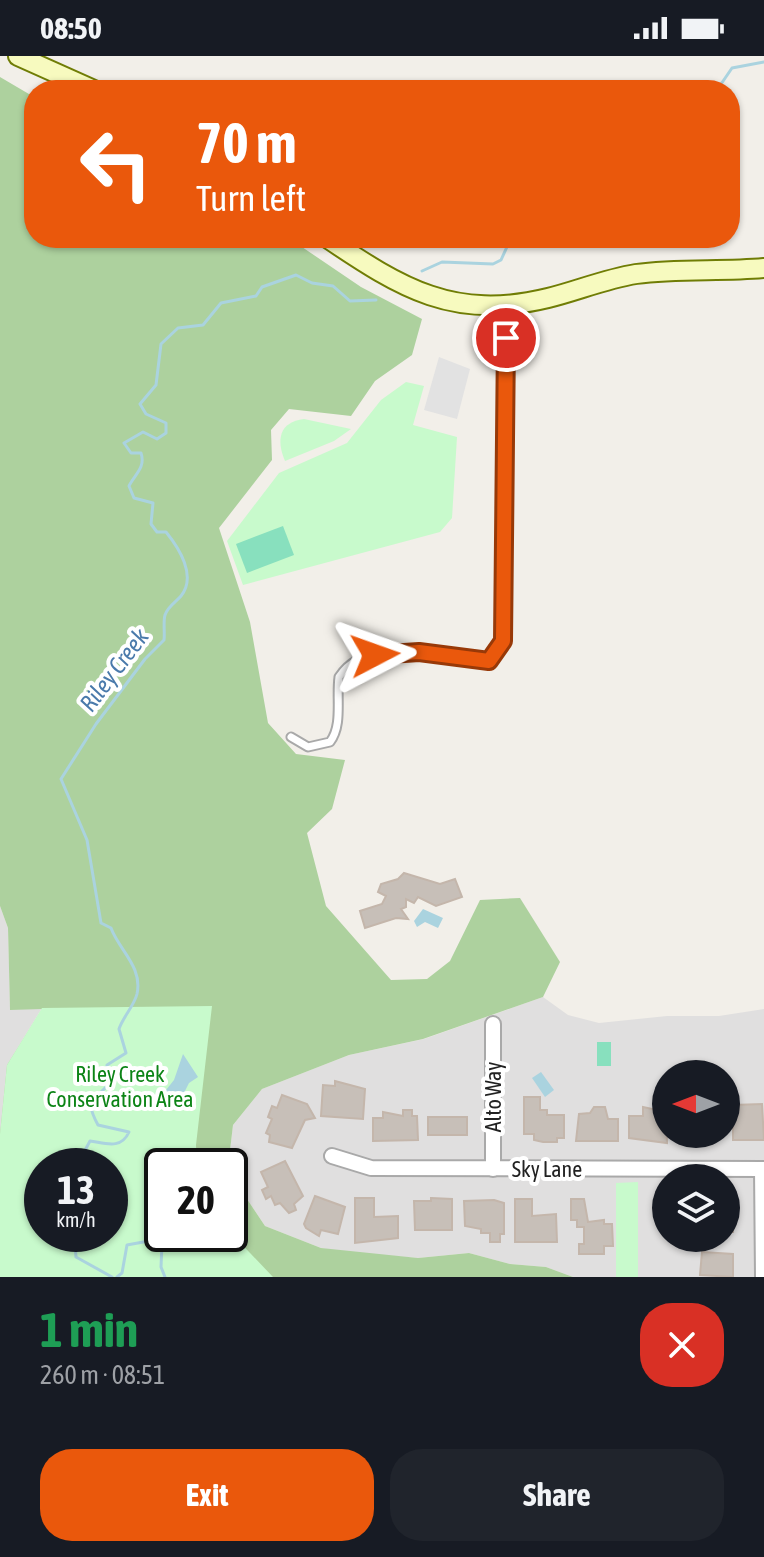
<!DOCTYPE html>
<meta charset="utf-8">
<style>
body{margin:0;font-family:"Asap Condensed",sans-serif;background:#20242c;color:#f1f3f6;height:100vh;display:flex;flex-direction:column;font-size:30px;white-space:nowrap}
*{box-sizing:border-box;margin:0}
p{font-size:26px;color:#9ea1a6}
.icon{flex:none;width:44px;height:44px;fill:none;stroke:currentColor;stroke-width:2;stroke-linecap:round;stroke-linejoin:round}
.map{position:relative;height:1221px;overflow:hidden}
.side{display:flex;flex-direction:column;background:#171b24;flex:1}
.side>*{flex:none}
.guide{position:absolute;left:24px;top:24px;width:716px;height:168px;border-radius:32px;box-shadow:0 2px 6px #0004;background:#ea580c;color:#fff;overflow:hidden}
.needle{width:52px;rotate:270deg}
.tools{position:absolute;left:652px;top:1004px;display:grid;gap:16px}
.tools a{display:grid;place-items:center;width:88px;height:88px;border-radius:50%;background:#171b24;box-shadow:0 2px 6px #0004;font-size:40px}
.speed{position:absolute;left:24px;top:1092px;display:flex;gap:16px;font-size:40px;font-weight:700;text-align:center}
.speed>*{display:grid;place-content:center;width:104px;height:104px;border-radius:50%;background:#171b24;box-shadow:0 2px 6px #0004;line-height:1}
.speed small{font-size:20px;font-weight:400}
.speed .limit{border:4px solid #111;border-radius:12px;background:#fff;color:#111}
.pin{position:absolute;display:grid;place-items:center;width:68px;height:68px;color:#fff;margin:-34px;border:4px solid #fff;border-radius:50%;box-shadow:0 2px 8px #0007}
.me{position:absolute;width:88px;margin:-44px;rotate:86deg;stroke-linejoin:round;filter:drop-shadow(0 0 6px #0008)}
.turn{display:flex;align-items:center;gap:28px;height:168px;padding:0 40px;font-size:36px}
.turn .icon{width:104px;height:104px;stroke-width:2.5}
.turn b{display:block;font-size:56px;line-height:68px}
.round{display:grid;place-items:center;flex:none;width:84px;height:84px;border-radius:32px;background:#20242c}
.head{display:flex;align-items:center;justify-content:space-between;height:136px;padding:0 40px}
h1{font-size:48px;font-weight:700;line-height:60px;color:#1e9e55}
.button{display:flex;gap:16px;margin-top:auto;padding:16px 40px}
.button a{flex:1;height:92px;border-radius:32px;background:#ea580c;color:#fff;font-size:32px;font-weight:700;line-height:92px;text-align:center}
.button a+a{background:#20242c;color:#f1f3f6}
.status{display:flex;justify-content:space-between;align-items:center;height:56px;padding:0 40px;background:#171b24;direction:ltr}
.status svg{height:22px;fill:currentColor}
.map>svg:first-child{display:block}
.residential{fill:#e0dfdf;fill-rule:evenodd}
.forest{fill:#add19e;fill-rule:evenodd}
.park{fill:#c8facc;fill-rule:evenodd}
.pitch{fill:#88e0be}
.parking{fill:#e2e2e2}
.water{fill:#aad3df}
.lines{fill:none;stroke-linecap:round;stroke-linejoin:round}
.stream{stroke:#aad3df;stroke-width:3}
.building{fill:#c7bfb8;stroke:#c4b6ab;stroke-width:2}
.lane-casing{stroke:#a9a9a9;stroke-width:11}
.street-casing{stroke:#a9a9a9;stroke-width:18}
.secondary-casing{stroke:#707d05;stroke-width:22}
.lane{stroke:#fff;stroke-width:7}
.street{stroke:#fff;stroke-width:14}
.secondary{stroke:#f7fabf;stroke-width:18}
.route-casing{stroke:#983908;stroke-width:20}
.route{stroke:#ea580c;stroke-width:14}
.labels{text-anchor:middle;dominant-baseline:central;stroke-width:8;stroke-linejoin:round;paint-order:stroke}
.park-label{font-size:22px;fill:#0c8416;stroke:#fff}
.street-label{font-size:22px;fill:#222;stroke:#fff}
.water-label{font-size:24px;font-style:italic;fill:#4a7aab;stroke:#fff}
</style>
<div class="status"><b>08:50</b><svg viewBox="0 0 49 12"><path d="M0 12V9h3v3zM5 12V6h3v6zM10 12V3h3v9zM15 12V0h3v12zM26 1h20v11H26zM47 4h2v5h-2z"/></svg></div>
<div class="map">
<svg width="764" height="1221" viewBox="0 0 764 1221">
<rect width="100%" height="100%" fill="#f2efe9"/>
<g class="residential">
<polygon points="0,850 8,872 10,953 42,952 7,1009 0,1078"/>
<path d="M543,941l25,18 31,8 68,-7h52l45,-7v268h-191l-27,-10 -36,-3 -41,-11 -51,5 -75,-6 -22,-4 -56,-22 -20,-30 -16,-37 4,-34 29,-36 87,-34 75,-16zM666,1018h60v60h-60zM666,1122h60v60h-60z"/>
</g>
<path class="forest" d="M0,21l34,20v141h224l44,9 59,40 61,32 -10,36 -37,26 -24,35 -62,-7 -18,21 1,30 -53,68 31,94 18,101 28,31 49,6 -13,49 -25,24 19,73 65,74 36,-1 23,-18 30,-61 40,-2 40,64 -17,35 -120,42 -74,16 -87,34 -29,36 -4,34 16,37 20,30 56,22 97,10 51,-5 41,11 36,3 27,10h-573v-143l7,-69 35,-56 -32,1 -2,-82 -8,-22zM42,1110h68v68h-68zM162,1110h68v68h-68z"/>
<g class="park">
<polygon points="406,326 424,330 413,369 457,381 452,462 440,476 243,529 227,485 279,417 347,387 381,344"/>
<path d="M304,363l47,10 -17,12 -49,20c-9,-21 -6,-39 19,-42z"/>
<path d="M212,950l-16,139 1,21h-35v68l68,-2 43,45h-273v-143l7,-69 35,-57zM42,1110h68v68h-68z"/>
<polygon points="638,1126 638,1221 616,1221 616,1127"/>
</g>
<g class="pitch">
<polygon points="283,470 294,499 247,517 236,488"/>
<rect x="597" y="986" width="14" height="24"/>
</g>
<polygon class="parking" points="439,301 470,313 457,363 424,354"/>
<g class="water">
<polygon points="423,853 443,862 438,872 425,866 417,871 414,865"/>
<polygon points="183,998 198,1021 189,1027 180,1045 170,1048 162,1039 174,1024"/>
<polygon points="541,1016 554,1034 545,1041 532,1022"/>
</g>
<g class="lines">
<g class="stream">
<polyline points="717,34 732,12 764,6"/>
<polyline points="422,215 442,206 493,208 501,204 511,182"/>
<path d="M88,1110l-5,-12 7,-13c15,2 31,9 39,-9l-31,-7c-13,-24 -6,-23 9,-39v-21l19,-12 -7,-24c4,-12 15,-23 18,-35 6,-27 -18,-44 -26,-66l-10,-5 -14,-83 -26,-61 35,-55 49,-65 19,-19c1,-7 -1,-18 1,-25 3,-9 11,-13 16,-19 16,-20 -2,-48 -15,-64h-9l-6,-8 2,-21 -19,-5 -5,-12c5,-11 17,-18 12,-33h-10l-7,-10 19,-11 14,7 9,-6v-10l-20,-9 -6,-10 16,-19 5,-41 17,-16 25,-3 18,-22 35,-7 6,-9 34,-12 16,8 21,3 17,15 26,-1"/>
<polyline points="74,1178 76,1201 112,1221"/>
<polyline points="117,1221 122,1217 127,1189 154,1184 162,1187 161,1211 165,1221"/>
</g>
</g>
<g class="building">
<polygon points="404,817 440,828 455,823 462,841 436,850 418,841 414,847 406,843 406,851 401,853 408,863 396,862 365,872 360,855 382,848 386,840 378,836 381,828 398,823"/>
<polygon points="335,1025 365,1033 363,1063 321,1060 323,1029 335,1030"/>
<polygon points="282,1039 307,1048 315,1062 305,1064 292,1092 269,1086 270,1079 266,1077 272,1063 268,1061 272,1050 277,1052"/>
<polygon points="524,1041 540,1041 540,1054 547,1054 547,1059 564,1059 564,1082 557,1082 557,1086 543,1086 534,1084 534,1078 524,1078"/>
<polygon points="762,1048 764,1084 733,1084 733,1049"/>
<polygon points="594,1051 605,1051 608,1063 618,1063 618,1085 576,1085 579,1058 590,1057"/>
<polygon points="643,1051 666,1056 667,1087 629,1082 629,1060 643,1060"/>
<polygon points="403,1054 412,1054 412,1060 417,1060 418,1084 373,1085 373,1062 383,1062 383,1056 403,1060"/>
<rect x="428" y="1061" width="39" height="18"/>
<polygon points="681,1078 716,1078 716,1082 681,1086"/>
<polygon points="285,1105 303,1140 294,1148 296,1154 289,1157 280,1147 275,1149 271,1140 266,1143 262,1134 268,1131 261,1116"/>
<polygon points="315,1140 345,1151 338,1178 321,1174 319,1180 306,1172 304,1168"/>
<polygon points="355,1142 374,1142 374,1161 398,1160 398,1182 355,1187"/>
<polygon points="431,1142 452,1143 452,1174 415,1174 414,1145 431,1145"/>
<polygon points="515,1143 532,1143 532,1160 556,1158 557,1186 515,1186"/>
<polygon points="571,1143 584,1143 588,1166 604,1164 604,1168 612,1168 613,1190 604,1190 604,1198 579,1198 579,1188 584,1188 584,1171 577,1171 577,1164 571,1164"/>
<polygon points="494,1144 504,1147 504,1178 500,1178 500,1186 490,1186 490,1177 481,1177 481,1173 465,1170 464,1145"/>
<rect x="726" y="1163" width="7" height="13"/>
<polygon points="702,1196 733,1198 733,1221 700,1219"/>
</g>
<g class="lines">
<g class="lane-casing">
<path id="lane" d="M291,681l17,10 22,-5c13,-17 6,-44 9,-65 31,-47 106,-14 150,-16l14,-20 2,-334"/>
</g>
<g class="street-casing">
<g id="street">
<polyline points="493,968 493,1113"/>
<polyline points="332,1100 371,1112 764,1113"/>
<polyline points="762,1113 763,1221"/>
</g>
</g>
<g class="secondary-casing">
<g id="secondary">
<polyline points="18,0 94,34"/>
<path d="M327,182c74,50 127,83 221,60 29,-7 57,-19 88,-24 42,-6 86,-2 128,-6"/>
</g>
</g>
<use href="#lane" class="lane"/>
<use href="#street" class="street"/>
<use href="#secondary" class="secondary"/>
</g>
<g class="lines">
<g class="route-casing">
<polyline id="route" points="375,599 419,596 489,605 503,585 506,282"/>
</g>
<use href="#route" class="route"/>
</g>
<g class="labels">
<g class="park-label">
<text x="120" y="1018">Riley Creek<tspan x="120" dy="25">Conservation Area</tspan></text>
</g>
<g class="street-label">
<text transform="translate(493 1041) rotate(-90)">Alto Way</text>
<text x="547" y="1113">Sky Lane</text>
</g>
<g class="water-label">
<text transform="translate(114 614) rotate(-53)">Riley Creek</text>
</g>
</g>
</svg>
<div class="tools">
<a><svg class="needle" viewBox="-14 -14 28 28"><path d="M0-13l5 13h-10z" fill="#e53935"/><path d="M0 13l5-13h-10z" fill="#9ea1a6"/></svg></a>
<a><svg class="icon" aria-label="layers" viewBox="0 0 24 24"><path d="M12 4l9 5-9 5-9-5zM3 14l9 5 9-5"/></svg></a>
</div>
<div class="speed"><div>13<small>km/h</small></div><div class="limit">20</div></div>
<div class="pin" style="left:506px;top:282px;background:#d93025"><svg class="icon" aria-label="arrive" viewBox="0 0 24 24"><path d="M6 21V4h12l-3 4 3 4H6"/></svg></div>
<svg class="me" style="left:375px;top:599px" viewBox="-20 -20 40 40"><path d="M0-17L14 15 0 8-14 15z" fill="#ea580c" stroke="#fff" stroke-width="4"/></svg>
<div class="guide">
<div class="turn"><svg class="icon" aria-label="left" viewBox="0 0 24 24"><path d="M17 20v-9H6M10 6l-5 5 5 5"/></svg><div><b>70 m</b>Turn left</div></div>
</div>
</div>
<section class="side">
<div class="head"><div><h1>1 min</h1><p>260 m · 08:51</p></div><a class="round" style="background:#d93025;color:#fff"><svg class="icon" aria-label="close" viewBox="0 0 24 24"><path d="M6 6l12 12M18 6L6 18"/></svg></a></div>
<div class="button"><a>Exit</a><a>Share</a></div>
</section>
